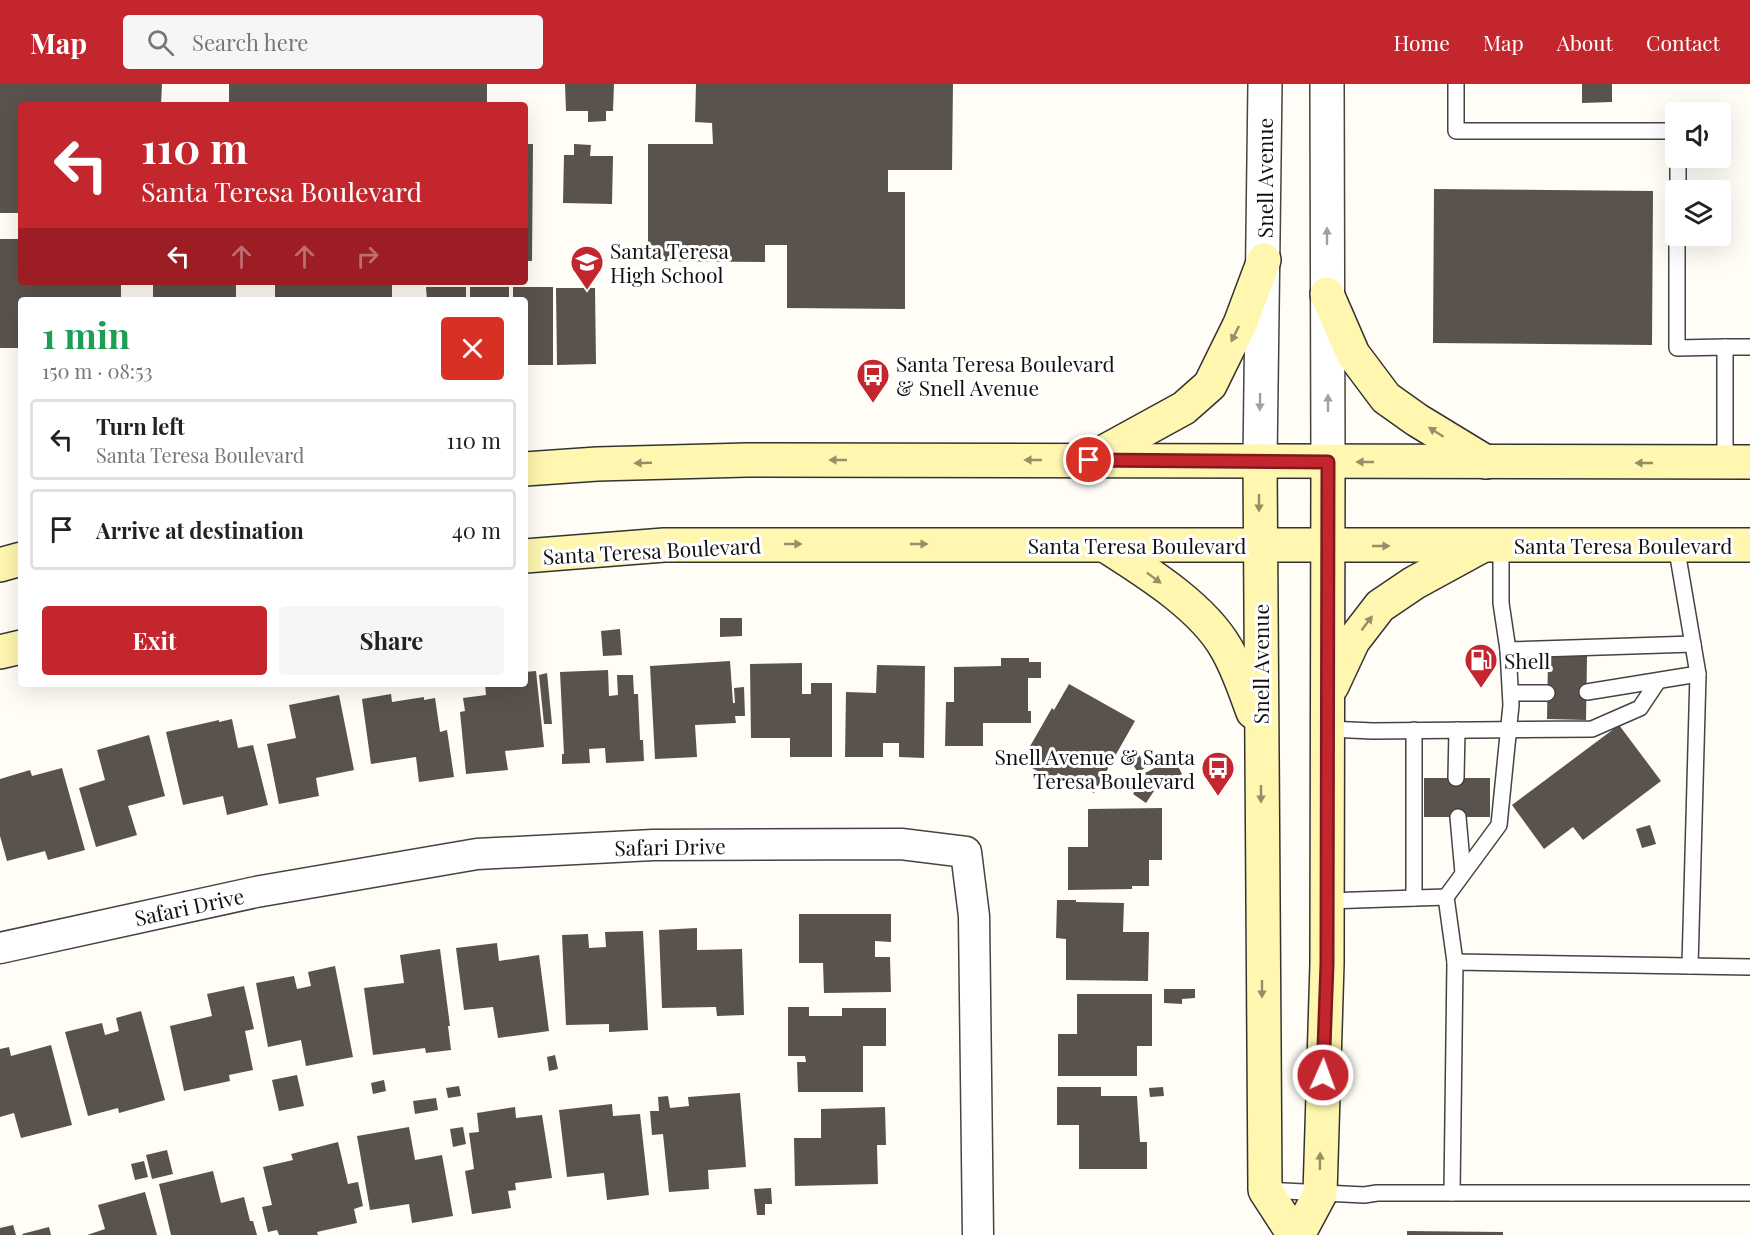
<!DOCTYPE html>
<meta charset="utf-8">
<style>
body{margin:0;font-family:"Playfair Display",serif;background:#f6f6f6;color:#222;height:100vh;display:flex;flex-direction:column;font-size:22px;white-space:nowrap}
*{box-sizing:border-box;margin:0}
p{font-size:20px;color:#767676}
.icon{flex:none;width:33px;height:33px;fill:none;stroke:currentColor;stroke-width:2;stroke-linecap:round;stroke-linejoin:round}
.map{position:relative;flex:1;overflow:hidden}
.details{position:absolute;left:18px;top:213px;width:510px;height:390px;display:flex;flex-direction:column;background:#fff;border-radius:6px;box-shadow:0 6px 24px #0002}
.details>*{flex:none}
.banner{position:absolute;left:18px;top:18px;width:510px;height:183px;border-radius:6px;box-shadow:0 6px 24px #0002;background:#c4262e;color:#fff;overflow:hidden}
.fabs{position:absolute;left:1665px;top:18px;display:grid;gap:12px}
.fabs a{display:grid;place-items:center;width:66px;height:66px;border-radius:6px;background:#fff;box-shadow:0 6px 24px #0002;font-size:30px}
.pin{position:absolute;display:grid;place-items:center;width:51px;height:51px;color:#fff;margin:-26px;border:3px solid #fff;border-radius:50%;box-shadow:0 2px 6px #0007}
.me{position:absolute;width:66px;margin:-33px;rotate:2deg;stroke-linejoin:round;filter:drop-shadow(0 0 4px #0008)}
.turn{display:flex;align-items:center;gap:21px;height:126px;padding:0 24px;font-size:27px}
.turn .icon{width:78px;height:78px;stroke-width:2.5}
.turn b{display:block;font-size:42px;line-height:51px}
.lanes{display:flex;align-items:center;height:57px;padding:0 24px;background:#0003;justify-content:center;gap:30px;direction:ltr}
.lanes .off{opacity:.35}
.round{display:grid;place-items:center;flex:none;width:63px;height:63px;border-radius:6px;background:#f6f6f6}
.summary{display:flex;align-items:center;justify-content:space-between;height:102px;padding:0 24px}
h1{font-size:36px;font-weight:700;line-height:45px;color:#1e9e55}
.primary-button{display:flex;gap:12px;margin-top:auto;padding:12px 24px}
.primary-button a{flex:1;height:69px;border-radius:6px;background:#c4262e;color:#fff;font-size:24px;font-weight:700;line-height:69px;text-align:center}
.primary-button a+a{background:#f6f6f6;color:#222}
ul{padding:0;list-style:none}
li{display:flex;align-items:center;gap:18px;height:81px;margin:0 12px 9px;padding:0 12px;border:3px solid #e0e0e0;border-radius:6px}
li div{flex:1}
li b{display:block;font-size:22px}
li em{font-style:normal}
header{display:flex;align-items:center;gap:36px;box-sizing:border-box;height:84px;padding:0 30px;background:#c4262e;color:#fff}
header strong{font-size:28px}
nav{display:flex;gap:33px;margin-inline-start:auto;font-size:21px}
.search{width:420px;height:54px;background:#f6f6f6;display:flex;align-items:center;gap:15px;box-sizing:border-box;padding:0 21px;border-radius:6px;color:#767676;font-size:22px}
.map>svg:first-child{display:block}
.building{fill:#5a524d}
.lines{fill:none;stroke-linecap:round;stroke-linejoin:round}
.service-casing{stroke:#444;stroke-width:18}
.minor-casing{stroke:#444;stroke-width:33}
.tertiary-casing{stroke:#444;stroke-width:36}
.secondary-casing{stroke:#333;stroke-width:36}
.service{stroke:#fff;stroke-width:15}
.minor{stroke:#fff;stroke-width:30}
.tertiary{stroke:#fff;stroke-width:33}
.secondary{stroke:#fff6b0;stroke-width:33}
.oneway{fill:#a0a0a0}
.oneway2{fill:#948f68}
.route-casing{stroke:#7f191e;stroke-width:15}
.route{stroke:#c4262e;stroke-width:10}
.labels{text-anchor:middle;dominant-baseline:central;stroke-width:6;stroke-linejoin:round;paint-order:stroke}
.street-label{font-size:21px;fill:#111;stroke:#fff}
.poi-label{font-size:21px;fill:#111;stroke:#fff;text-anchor:start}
</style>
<header>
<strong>Map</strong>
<div class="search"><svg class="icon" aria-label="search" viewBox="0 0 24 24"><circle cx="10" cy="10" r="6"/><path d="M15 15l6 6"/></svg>Search here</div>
<nav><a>Home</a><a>Map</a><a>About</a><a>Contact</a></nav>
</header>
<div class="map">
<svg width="1750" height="1151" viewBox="0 0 1750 1151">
<rect width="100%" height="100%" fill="#fffdf5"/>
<g class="building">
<polygon points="0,0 162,0 161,21 21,21 21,129 0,129"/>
<rect x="229" y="0" width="258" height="21"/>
<polygon points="565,0 614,0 613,27 606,27 606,37 588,38 588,27 566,27"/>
<polygon points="696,0 953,0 952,86 888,86 888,108 905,108 905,225 787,224 787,161 765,161 765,178 648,177 648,60 713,60 712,39 695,38"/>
<polygon points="1582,0 1612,0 1612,18 1582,19"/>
<polygon points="525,60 533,60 532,177 525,177"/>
<polygon points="574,60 591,61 590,72 613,72 612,120 563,119 564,71 574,71"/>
<polygon points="1434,105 1653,107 1652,261 1433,259"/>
<polygon points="0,155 21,155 21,198 121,198 121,216 21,216 21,264 0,264"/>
<rect x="153" y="198" width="83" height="18"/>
<rect x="275" y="198" width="117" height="18"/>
<polygon points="426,203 466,203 466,216 427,216"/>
<rect x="470" y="203" width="39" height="13"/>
<polygon points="513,203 553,203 553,281 525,281 525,216 513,216"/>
<polygon points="556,204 595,204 596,280 557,281"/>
<polygon points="720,534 742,534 742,552 720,553"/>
<polygon points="620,545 622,571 603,572 601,547"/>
<polygon points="1548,571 1587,572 1586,636 1547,635"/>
<polygon points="1001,574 1029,574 1029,578 1041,578 1041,594 1028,594 1028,627 1031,627 1031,639 983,639 983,662 945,662 946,618 954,618 954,583 1001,582"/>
<polygon points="730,577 733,619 735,619 734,604 744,603 745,632 735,632 736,639 695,641 697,673 655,675 650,582"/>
<polygon points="802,579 802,610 811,610 811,599 832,599 832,673 790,673 790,654 751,654 750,580"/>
<polygon points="877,581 925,582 924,674 899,673 899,659 883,659 883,673 845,673 846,608 876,609"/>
<polygon points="608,586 609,612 618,611 617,591 633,591 634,610 638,610 640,656 643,656 644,677 606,679 605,664 589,665 590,679 562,680 562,670 564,670 560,588"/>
<polygon points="536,587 544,663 505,667 508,686 466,690 460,628 465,627 463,614 486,611 485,600 525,600 525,588"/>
<polygon points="547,589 552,640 544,640 539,591"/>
<polygon points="1069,600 1135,637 1094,709 1058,689 1054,696 1021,678 1052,624 1054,626"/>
<polygon points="391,610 392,618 424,613 424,616 435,614 440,648 447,646 454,693 419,698 416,673 371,680 362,615"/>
<polygon points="339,611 354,686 316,694 319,712 279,720 267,660 296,654 289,621"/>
<polygon points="232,635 238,664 253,661 268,721 227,731 223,712 183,721 166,648 219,636 219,638"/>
<polygon points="1619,641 1661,697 1583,756 1573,743 1544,765 1512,721"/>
<polygon points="149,651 165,712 128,722 137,751 96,763 79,704 105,696 97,666"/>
<polygon points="1136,665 1146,683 1138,689 1127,670"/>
<polygon points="1174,674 1182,690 1154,705 1145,689"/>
<polygon points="62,684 85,766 48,776 45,767 7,777 0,752 0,695 30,686 32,692"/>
<rect x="1424" y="694" width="66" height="39"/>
<polygon points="1141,698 1154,707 1146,719 1133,710"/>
<polygon points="1162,724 1162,776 1149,776 1149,802 1132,802 1132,805 1068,806 1068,763 1088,763 1088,725"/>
<polygon points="1650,741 1656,760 1642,764 1636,745"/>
<polygon points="1057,816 1076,816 1076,818 1124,819 1123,848 1149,848 1148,897 1066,896 1066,855 1056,854"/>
<polygon points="799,830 891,830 891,858 875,857 875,873 890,873 891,908 824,909 823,879 799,879"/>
<polygon points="697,844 697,866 742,865 744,931 717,932 716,923 662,924 659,846"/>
<polygon points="643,847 648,946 609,948 609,940 566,941 562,851 588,850 589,864 606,863 605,848"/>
<polygon points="497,859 499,877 539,871 549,947 498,954 493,923 464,926 456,864"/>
<polygon points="440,865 450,942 448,942 451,966 426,969 425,964 373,971 364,904 404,899 400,871"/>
<polygon points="335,882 353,973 306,982 301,956 268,963 256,899 294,892 297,905 311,902 308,888"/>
<polygon points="244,902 254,945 245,947 253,986 229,991 230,997 184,1007 170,942 212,932 207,910"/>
<polygon points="1164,905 1195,905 1195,914 1182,915 1182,920 1164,919"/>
<polygon points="1077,910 1152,910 1152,962 1137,962 1137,992 1058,992 1058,950 1077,950"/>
<polygon points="788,923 809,923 809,932 842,932 842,924 886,924 886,962 863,962 863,1008 798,1008 797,978 806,978 805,972 788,972"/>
<polygon points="141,927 165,1016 119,1029 118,1024 88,1032 65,948 102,939 105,951 119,947 116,934"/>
<polygon points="51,961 72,1041 21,1054 14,1029 0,1033 0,965 9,963 11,972"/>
<polygon points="555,971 558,985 549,987 547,973"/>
<polygon points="297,991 304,1022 279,1027 272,996"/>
<polygon points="384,996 386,1007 373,1010 371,999"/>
<polygon points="459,1002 461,1012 448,1014 446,1004"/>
<polygon points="1057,1003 1101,1003 1101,1012 1137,1012 1140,1058 1147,1058 1147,1085 1079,1085 1079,1041 1057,1041"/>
<polygon points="1163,1003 1164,1012 1150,1013 1149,1004"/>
<polygon points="740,1009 746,1083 708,1086 709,1105 669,1108 663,1050 652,1051 650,1027 659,1027 658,1013 668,1012 670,1024 689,1022 688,1013"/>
<polygon points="436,1014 438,1026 415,1030 413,1017"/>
<polygon points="612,1020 613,1032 640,1030 649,1111 607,1116 604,1089 567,1093 559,1026"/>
<polygon points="515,1023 516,1034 542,1031 552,1094 515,1099 516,1106 508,1107 511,1124 472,1130 465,1087 474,1085 469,1049 479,1048 477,1029"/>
<polygon points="885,1023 886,1061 877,1061 878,1100 795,1102 794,1054 821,1054 821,1025"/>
<polygon points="409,1043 415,1076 442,1071 453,1132 412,1139 409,1120 370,1126 357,1052"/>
<polygon points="463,1043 466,1060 453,1063 450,1045"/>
<polygon points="338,1058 348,1100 358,1098 363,1122 354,1125 357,1139 317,1148 318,1151 279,1151 277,1146 268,1148 262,1123 272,1121 263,1083 293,1076 291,1070"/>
<polygon points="167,1066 173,1090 152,1095 146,1071"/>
<polygon points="144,1077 148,1093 135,1096 131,1080"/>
<polygon points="213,1087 221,1119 244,1113 250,1137 253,1137 257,1151 171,1151 159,1100"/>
<polygon points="771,1104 772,1120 765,1120 765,1131 757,1131 754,1105"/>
<polygon points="145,1108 157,1151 87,1151 105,1145 98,1121"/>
<polygon points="13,1141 16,1151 0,1151 0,1144"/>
<polygon points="49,1143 51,1151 23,1151 22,1150"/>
<polygon points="1407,1147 1503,1148 1503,1151 1407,1151"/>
</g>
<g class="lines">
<g class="service-casing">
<g id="service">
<polyline points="1456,0 1456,47 1676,47"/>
<polyline points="1678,106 1678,74"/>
<polyline points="1677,152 1677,264 1725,263 1725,378"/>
<polyline points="1725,263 1750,263"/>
<polyline points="1501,461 1501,519 1508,566 1693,560"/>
<polyline points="1676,461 1698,590 1690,882"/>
<polyline points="1587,608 1698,590"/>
<polyline points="1511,609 1547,609"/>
<polyline points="1328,645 1373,647 1592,645 1640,624 1658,597"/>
<polyline points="1456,694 1457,646"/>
<polyline points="1458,733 1463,789"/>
<polyline points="1446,813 1455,878"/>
<polyline points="1414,814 1414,646"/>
<polyline points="1327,817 1446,813 1499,741 1511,621 1508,566"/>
<polyline points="1265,1106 1364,1111 1377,1109 1750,1109"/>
<polyline points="1452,1109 1455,878 1750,883"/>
</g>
</g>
<g class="minor-casing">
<polyline id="minor" points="0,864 256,808 477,770 653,761 901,760 966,768 974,832 978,1151"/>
</g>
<g class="tertiary-casing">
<g id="tertiary">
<polyline points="1327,0 1328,378"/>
<polyline points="1260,377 1265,0"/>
</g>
</g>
<g class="secondary-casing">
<g id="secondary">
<polyline points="1327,210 1353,270 1386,314 1417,336 1486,378"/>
<polyline points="1091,375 1184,324 1210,301 1240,240 1264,176"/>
<polyline points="1260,377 1265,1106 1294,1151"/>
<polyline points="525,385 597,380 747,376 1750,378"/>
<path d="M1106,462c39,25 96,60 120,102 12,20 19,43 27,64"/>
<polyline points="525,472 664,461 1750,461"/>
<polyline points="0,481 21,475"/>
<polyline points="0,568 21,563"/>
<polyline points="1332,602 1353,557 1380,522 1414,499 1480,463"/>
<polyline points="1298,1151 1320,1110 1327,880 1328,378"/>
</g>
</g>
<use href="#service" class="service"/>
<use href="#minor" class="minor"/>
<use href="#tertiary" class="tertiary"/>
<use href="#secondary" class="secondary"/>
</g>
<defs><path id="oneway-solid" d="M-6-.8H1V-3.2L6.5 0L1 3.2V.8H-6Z" transform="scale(1.5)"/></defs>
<g class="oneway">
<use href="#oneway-solid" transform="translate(1327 152) rotate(-90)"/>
<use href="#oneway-solid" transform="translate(1260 318) rotate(91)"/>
<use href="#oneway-solid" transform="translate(1328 319) rotate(-90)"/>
</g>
<g class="oneway2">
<use href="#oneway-solid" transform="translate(1235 250) rotate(116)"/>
<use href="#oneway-solid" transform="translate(1436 348) rotate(-148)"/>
<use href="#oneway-solid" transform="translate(838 376) rotate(-180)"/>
<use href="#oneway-solid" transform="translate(1033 376) rotate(-180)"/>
<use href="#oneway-solid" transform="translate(1365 378) rotate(-180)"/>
<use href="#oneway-solid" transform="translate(643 379) rotate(178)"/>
<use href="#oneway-solid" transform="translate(1644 379) rotate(-180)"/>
<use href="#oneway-solid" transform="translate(1259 419) rotate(90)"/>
<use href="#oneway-solid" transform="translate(793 460)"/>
<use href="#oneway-solid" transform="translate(919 460)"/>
<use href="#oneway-solid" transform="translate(1381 462)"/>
<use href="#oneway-solid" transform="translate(1154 494) rotate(37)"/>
<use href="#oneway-solid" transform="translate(1367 539) rotate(-53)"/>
<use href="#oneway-solid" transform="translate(1261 710) rotate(90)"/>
<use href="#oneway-solid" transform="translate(1262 905) rotate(90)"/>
<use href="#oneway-solid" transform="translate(1320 1077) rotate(-89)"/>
</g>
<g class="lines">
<g class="route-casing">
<polyline id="route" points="1089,376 1328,378 1327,880 1323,991"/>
</g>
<use href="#route" class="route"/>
</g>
<defs>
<g id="school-pin" transform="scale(1.725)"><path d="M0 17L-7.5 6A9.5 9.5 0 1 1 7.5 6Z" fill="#c4262e" stroke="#fff"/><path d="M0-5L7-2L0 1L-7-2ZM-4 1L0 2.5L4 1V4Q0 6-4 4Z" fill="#fff"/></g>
<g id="bus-pin" transform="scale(1.725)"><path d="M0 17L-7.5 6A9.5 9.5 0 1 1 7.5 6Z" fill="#c4262e" stroke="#fff"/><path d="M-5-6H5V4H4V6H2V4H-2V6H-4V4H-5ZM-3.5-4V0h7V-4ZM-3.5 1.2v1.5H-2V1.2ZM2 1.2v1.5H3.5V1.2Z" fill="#fff"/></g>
<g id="fuel-pin" transform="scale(1.725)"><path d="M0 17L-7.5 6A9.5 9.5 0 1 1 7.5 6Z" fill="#c4262e" stroke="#fff"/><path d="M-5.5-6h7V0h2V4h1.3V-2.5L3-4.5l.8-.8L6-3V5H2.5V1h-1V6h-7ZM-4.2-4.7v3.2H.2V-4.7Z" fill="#fff"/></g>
</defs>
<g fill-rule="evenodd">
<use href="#school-pin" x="587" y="178"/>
<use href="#bus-pin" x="873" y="291"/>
<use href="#fuel-pin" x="1481" y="576"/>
<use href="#bus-pin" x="1218" y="684"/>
</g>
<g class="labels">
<g class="street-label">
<text transform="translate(1264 94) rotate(-90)">Snell Avenue</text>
<text x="1137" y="461">Santa Teresa Boulevard</text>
<text x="1623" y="461">Santa Teresa Boulevard</text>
<text transform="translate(652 466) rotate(-3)">Santa Teresa Boulevard</text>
<text transform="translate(1260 580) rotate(-90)">Snell Avenue</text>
<text transform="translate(670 762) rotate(-1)">Safari Drive</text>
<text transform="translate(189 822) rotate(-12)">Safari Drive</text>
</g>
<g class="poi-label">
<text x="610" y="166">Santa Teresa<tspan x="610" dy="24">High School</tspan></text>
<text x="896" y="279">Santa Teresa Boulevard<tspan x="896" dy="24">&amp; Snell Avenue</tspan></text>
<text x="1504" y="576">Shell</text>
<text x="1195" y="672" text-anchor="end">Snell Avenue &amp; Santa<tspan x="1195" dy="24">Teresa Boulevard</tspan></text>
</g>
</g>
</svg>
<div class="fabs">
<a><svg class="icon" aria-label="sound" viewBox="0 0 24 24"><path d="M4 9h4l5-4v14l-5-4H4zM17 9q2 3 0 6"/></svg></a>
<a><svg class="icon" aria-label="layers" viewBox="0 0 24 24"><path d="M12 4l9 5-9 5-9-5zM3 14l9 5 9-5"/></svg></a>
</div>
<div class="pin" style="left:1089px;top:376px;background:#d93025"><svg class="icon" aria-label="arrive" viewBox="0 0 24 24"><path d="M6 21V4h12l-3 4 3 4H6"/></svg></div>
<svg class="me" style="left:1323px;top:991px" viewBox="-20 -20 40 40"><circle r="17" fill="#c4262e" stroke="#fff" stroke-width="3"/><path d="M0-11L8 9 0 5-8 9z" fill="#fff"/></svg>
<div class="banner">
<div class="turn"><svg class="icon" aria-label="left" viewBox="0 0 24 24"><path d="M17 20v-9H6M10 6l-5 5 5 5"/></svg><div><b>110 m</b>Santa Teresa Boulevard</div></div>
<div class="lanes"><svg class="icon" aria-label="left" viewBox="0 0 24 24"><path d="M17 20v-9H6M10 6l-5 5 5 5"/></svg><svg class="icon off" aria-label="ahead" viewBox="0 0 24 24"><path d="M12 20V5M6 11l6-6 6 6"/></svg><svg class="icon off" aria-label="ahead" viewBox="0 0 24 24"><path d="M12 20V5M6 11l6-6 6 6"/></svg><svg class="icon off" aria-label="right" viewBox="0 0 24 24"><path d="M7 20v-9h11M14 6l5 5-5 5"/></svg></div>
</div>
<section class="details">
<div class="summary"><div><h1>1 min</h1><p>150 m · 08:53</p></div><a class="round" style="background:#d93025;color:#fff"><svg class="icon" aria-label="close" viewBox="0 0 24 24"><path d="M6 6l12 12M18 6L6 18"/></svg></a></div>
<ul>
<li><svg class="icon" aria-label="left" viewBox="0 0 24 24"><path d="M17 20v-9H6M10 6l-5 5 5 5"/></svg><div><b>Turn left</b><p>Santa Teresa Boulevard</p></div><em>110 m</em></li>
<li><svg class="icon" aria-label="arrive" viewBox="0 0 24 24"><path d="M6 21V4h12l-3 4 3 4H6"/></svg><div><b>Arrive at destination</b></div><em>40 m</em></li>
</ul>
<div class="primary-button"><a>Exit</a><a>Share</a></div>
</section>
</div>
